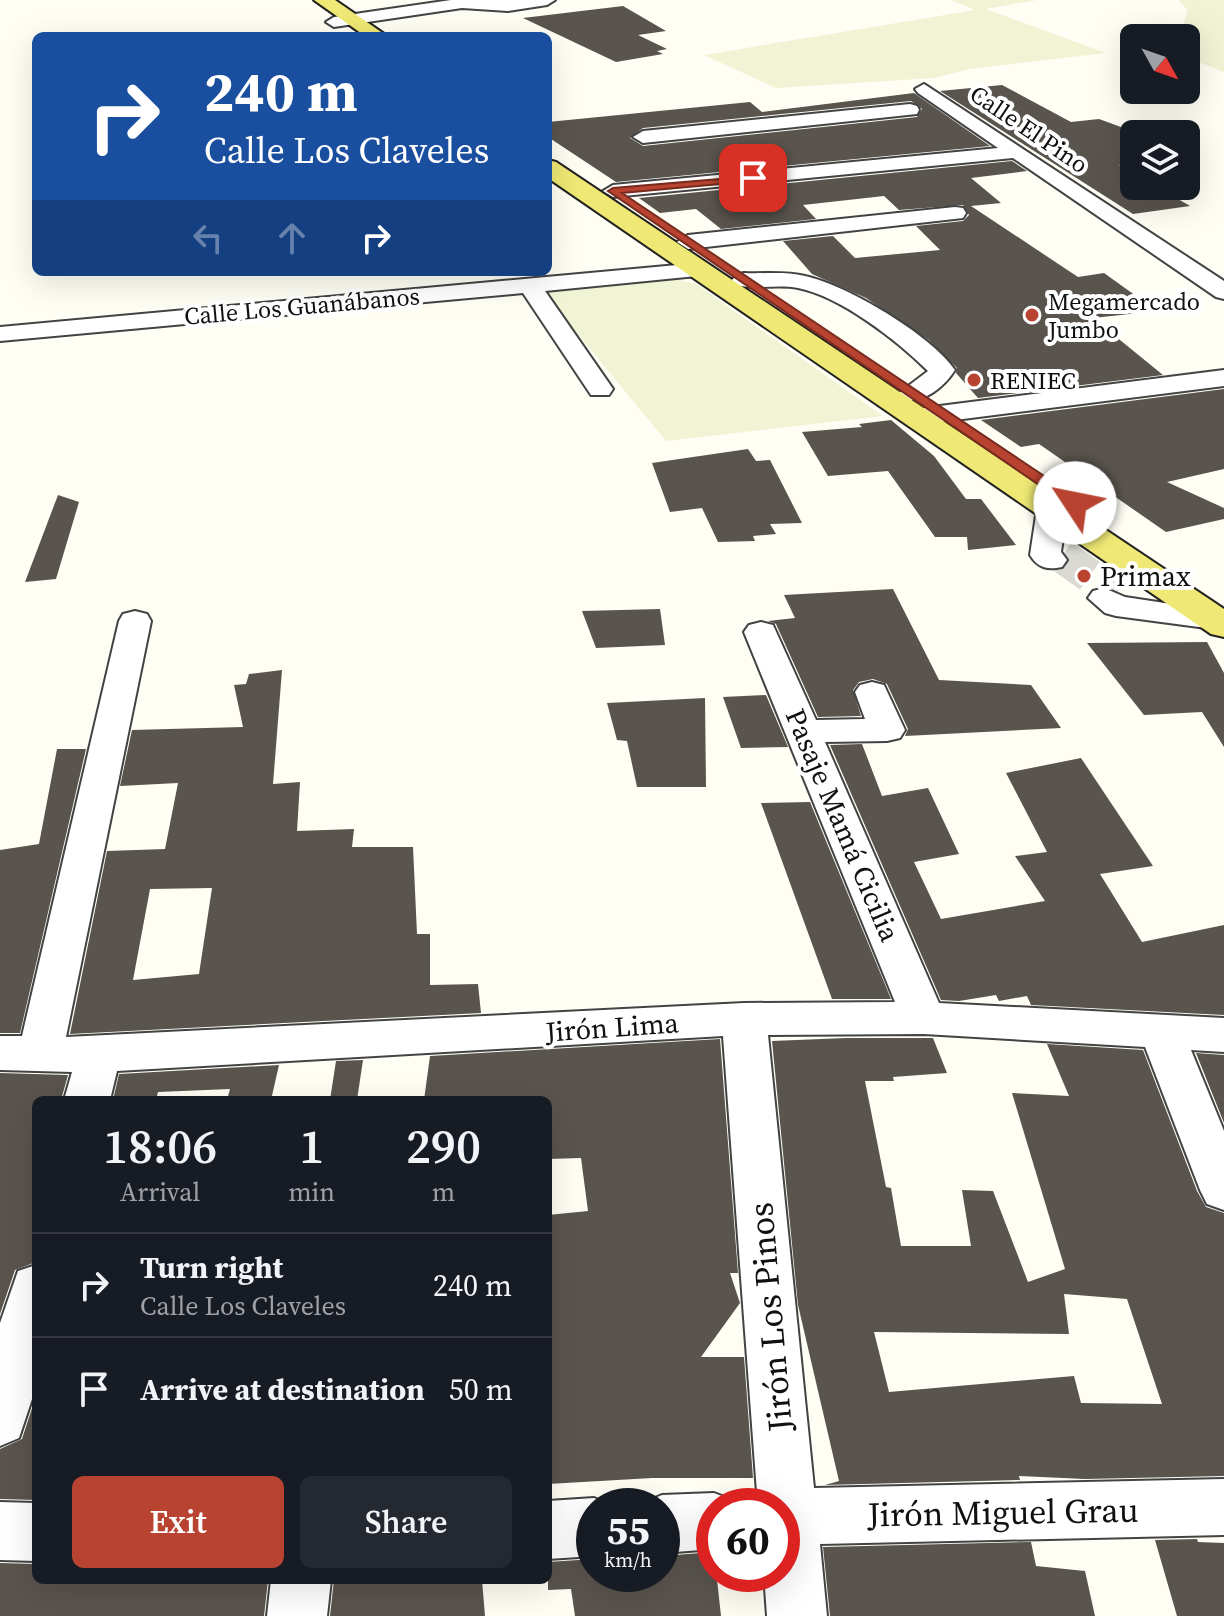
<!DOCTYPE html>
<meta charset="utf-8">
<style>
body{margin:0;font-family:"Source Serif 4",serif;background:#242831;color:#f1f3f6;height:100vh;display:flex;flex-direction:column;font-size:30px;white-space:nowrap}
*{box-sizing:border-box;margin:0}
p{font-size:26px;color:#9ea1a6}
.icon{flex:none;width:44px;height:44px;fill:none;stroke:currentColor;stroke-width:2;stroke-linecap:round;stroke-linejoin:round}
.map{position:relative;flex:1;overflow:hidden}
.panel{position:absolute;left:32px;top:1096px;width:520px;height:488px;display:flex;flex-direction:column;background:#171b24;border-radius:12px;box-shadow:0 8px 32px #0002}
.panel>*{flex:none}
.guide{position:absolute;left:32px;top:32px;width:520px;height:244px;border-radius:12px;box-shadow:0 8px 32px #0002;background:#1a4fa0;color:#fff;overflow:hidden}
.needle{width:52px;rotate:130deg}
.tools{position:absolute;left:1120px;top:24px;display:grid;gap:16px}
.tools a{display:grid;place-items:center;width:80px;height:80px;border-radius:12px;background:#171b24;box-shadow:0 8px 32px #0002;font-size:40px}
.speed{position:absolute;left:576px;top:1488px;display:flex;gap:16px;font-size:40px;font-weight:700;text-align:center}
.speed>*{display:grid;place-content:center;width:104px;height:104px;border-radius:50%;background:#171b24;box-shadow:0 8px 32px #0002;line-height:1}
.speed small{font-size:20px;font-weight:400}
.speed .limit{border:12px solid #d22;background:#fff;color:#111}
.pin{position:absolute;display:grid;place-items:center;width:68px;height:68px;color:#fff;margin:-34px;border-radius:16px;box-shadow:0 4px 12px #0006}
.me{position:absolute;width:88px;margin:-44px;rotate:304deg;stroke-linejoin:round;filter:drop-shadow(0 0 6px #0008)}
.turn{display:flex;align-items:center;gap:28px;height:168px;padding:0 40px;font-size:36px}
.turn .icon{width:104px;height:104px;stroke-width:2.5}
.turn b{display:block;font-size:56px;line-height:68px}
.lanes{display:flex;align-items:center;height:76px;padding:0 40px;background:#0003;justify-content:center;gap:40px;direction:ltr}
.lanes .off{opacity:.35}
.eta{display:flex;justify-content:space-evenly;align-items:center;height:136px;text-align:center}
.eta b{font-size:48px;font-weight:600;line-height:56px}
.action{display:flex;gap:16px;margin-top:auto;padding:16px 40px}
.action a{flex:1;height:92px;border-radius:12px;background:#b84330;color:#fff;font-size:32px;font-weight:600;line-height:92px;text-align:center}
.action a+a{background:#242831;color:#f1f3f6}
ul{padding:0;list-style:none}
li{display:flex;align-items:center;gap:24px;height:104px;padding:0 40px;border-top:2px solid #363941}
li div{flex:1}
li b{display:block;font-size:30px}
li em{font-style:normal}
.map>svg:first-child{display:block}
.farmland{fill:#f1f3d5}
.building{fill:#59544d;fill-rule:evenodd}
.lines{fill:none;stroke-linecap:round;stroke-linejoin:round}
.minor-tunnel{stroke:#dadad3;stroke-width:34;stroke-dasharray:34 17;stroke-linecap:butt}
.minor-casing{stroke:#434343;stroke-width:4}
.major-casing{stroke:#212121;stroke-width:4}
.minor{fill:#fff;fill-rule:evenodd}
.major{fill:#efe874;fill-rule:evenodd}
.route{fill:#b84330;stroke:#782c1f;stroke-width:2}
.poi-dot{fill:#b84330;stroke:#fff;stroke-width:3}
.labels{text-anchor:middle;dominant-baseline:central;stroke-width:8;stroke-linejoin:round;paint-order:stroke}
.far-street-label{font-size:24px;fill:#101010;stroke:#fff}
.far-poi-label{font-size:24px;fill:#101010;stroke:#fff;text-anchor:start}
.poi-label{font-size:28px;fill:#101010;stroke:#fff;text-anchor:start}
.street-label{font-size:28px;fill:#101010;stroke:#fff}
.near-street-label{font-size:34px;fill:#101010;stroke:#fff}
</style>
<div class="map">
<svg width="1224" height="1616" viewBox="0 0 1224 1616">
<rect width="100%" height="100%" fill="#fefef5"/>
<g class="farmland">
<polygon points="951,0 1037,0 986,9 1106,53 970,69 934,78 776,88 704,55 975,10"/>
<polygon points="1178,0 1224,0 1224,72 1186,57 1186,38 1179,38 1188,10"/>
<polygon points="667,277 696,284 883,416 666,441 539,287"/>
</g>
<g class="building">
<polygon points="623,6 666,31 638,35 667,49 657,51 663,54 616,62 523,18"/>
<polygon points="1002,85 1071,122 1099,119 1140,134 1134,134 1134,162 1119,165 1134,173 1134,186 1156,186 1190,206 1133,214 940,91"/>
<path d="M914,93l76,53 -374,36 -68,-45v-15l202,-20 12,10zM911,101l11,8 -5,8 -274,29 -13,-8 13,-10z"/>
<polygon points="1012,161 1027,171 971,178 1001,203 971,206 1078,277 1104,273 1157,311 1093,318 1163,375 978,398 956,373 957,368 929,340 866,298 812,274 783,241 833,236 855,258 940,250 916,226 963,221 969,215 963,205 899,210 884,196 803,205 816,219 721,229 696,209 660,213 639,198"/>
<polygon points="1224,389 1224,469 1167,482 1224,508 1224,519 1166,532 1039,444 1021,447 981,420"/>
<polygon points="891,420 934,456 966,499 981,499 1016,545 968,550 967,537 935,537 888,471 828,476 802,432 862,427 859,424"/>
<polygon points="748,449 756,461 770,460 802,523 770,524 776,534 753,536 755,541 718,542 702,508 670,512 652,463"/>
<polygon points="58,495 79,502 56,579 25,582"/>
<polygon points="893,589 939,680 1031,685 1061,728 905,736 908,729 887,684 873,679 859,682 853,690 861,716 818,717 776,624 768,621 795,618 784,595"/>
<polygon points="660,609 665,645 596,648 582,611"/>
<polygon points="1207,642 1224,673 1224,747 1202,712 1144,715 1087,643"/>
<path d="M282,670l-9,114 27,-2 -3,49 57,-2 -2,18h61l4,87h13v51l48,-1 3,29 -411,21 37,-183 58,-2 13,-66 -58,3 12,-56 111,-3 -9,-42 12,-1 3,-10zM212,888l-13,86 -66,6 17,-91z"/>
<polygon points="766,695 788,747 741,748 723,697"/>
<polygon points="705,698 706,787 637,787 627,741 617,740 607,703"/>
<polygon points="862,744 882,796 928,788 959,854 914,862 941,919 1045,901 1015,856 1047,852 1006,773 1081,758 1153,866 1100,874 1142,942 1224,925 1224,1015 1031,1005 1027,996 999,1001 996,995 959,1001 941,1000 830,745"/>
<polygon points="57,749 86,749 20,1033 0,1033 0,850 39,844"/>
<polygon points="810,802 891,999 832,999 761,803"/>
<path d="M846,1038h87l14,35 -54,4 1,4h-29l21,106 5,1 10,58h70l-9,-56 31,1 35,91 37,-13 -53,-176 57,3 -22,-52 96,6 54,141 9,16 18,6v263l-139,3 -66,-3 1,4 -195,5 14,-4 -41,-176 -26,-264zM1064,1294l63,5 35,105 -81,-1 -7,-27 -185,16 -15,-60 195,2z"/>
<polygon points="720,1039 738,1273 730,1273 740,1303 701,1357 744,1357 753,1478 652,1478 548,1484 548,1215 588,1211 581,1158 548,1159 548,1100 424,1100 430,1056"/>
<polygon points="1196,1053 1224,1055 1224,1123"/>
<polygon points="363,1060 357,1100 330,1100 336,1061"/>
<polygon points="279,1065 271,1100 227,1100 230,1089 158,1092 156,1100 113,1100 119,1074"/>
<polygon points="0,1073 68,1075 61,1100 36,1100 36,1262 15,1270 0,1314"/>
<polygon points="36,1396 36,1500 0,1499 0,1449 22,1439"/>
<polygon points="1197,1539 1198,1542 1224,1543 1224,1616 1177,1616 1155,1540"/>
<polygon points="1031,1542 1036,1566 1085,1571 1095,1616 830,1616 823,1547"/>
<polygon points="714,1552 721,1616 575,1616 571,1589 548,1590 548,1562 594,1559 594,1574 662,1574 662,1556"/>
<polygon points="0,1563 36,1564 36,1580 268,1580 264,1616 0,1616"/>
<polygon points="334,1580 482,1580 485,1616 330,1616"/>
</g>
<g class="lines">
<polyline class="minor-tunnel" points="1062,556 1116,594"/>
<g class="minor-casing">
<g id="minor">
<polygon points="451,0 555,0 547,5 508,11 462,8 334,27 326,22 334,17"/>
<polygon points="924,84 1224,281 1224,299 1216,297 1013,158 613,197 603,191 613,185 998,148 918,93 915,89"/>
<polygon points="910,104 917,106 919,110 917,114 643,143 633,137 643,131"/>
<polygon points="955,207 963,208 966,213 963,218 688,249 677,242 688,235"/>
<polygon points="699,263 707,265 710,270 707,275 545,291 613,389 609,395 591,395 523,293 0,341 0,327"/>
<path d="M744,273c20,1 41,-2 61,3 42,9 126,59 150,94 -11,17 -31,34 -52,29l-4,-6 29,-22c-30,-30 -88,-75 -130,-83 -21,-4 -42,2 -62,-3l-4,-5 4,-5z"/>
<polygon points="1224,370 1224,386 916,425 906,423 902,417 906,411 916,409"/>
<path d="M1052,500l10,3 5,6 -6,43 6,8 -5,7c-15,3 -24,1 -32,-12l7,-46 5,-6z"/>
<polygon points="1104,588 1125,597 1224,612 1224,626 1214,629 1116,616 1105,613 1088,598 1093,591"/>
<polygon points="135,611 147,614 151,621 66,1037 744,1003 895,1002 744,632 749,625 761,622 773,625 816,720 865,719 855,692 860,685 872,682 884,685 905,730 900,738 887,741 825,742 939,1003 1224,1018 1224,1052 1191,1050 1224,1131 1224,1210 1207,1204 1200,1190 1145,1047 924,1034 768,1035 814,1488 1224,1479 1224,1535 820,1544 827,1616 767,1616 764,1574 782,1574 782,1506 758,1506 723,1036 117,1071 110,1100 64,1100 72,1072 0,1070 0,1036 22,1036 119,621 123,614"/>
<polygon points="36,1265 36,1387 19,1438 0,1446 0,1323 18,1271"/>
<polygon points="714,1493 735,1501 737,1506 714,1506 714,1549 662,1553 662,1506 641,1504 662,1495"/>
<polygon points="594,1498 613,1506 594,1506 594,1556 548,1559 548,1501"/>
<polygon points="0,1502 36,1503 36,1561 0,1560"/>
<polygon points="271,1580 331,1580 327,1616 267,1616"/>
</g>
</g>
<g class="major-casing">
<g id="major">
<polygon points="314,0 335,0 387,36 365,36"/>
<polygon points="548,160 556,162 1224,609 1224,637 1211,634 548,178"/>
</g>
</g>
<use href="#minor" class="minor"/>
<use href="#major" class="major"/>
</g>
<polygon class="route" points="756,176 753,181 622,193 1080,500 1080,506 1070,506 608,191 613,188"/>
<g class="poi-dot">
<circle cx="1032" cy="315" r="8"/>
<circle cx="974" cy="380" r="8"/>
<circle cx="1084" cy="576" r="8"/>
</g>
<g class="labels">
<g class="far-street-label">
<text transform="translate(1029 129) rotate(34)">Calle El Pino</text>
<text transform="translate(302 306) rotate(-5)">Calle Los Guanábanos</text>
</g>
<g class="far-poi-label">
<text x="1048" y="301">Megamercado<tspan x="1048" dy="28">Jumbo</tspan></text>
<text x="990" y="380">RENIEC</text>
</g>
<g class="poi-label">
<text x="1100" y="576">Primax</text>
</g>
<g class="street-label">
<text transform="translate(843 825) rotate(67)">Pasaje Mamá Cicilia</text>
<text transform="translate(612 1027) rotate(-4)">Jirón Lima</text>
</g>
<g class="near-street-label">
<text transform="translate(770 1317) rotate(-95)">Jirón Los Pinos</text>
<text transform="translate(1003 1512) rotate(-1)">Jirón Miguel Grau</text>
</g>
</g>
</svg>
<div class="tools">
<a><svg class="needle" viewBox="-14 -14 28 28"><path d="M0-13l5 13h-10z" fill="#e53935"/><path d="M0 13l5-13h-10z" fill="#9ea1a6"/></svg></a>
<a><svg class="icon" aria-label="layers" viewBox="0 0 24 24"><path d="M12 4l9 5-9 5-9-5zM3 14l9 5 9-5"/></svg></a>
</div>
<div class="speed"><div>55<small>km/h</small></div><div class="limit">60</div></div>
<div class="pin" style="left:753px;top:178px;background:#d93025"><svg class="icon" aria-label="arrive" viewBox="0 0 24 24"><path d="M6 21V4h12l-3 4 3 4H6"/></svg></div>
<svg class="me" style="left:1075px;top:503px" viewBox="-20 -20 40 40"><circle r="19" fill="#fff"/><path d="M0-13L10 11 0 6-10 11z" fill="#b84330"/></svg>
<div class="guide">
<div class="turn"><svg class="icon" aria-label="right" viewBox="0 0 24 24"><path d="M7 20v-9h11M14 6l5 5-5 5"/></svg><div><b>240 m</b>Calle Los Claveles</div></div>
<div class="lanes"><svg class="icon off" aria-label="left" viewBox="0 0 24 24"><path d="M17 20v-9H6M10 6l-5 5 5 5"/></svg><svg class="icon off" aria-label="ahead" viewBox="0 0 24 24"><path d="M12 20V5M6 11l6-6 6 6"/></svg><svg class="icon" aria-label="right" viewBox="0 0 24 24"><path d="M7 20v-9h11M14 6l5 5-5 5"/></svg></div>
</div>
<section class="panel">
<div class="eta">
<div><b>18:06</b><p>Arrival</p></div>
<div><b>1</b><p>min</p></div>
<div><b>290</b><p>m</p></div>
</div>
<ul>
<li><svg class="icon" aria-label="right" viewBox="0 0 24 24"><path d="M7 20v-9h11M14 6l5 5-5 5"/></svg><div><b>Turn right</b><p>Calle Los Claveles</p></div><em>240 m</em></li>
<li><svg class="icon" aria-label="arrive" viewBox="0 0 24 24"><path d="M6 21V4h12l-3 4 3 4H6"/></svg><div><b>Arrive at destination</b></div><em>50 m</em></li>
</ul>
<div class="action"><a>Exit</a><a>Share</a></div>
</section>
</div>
